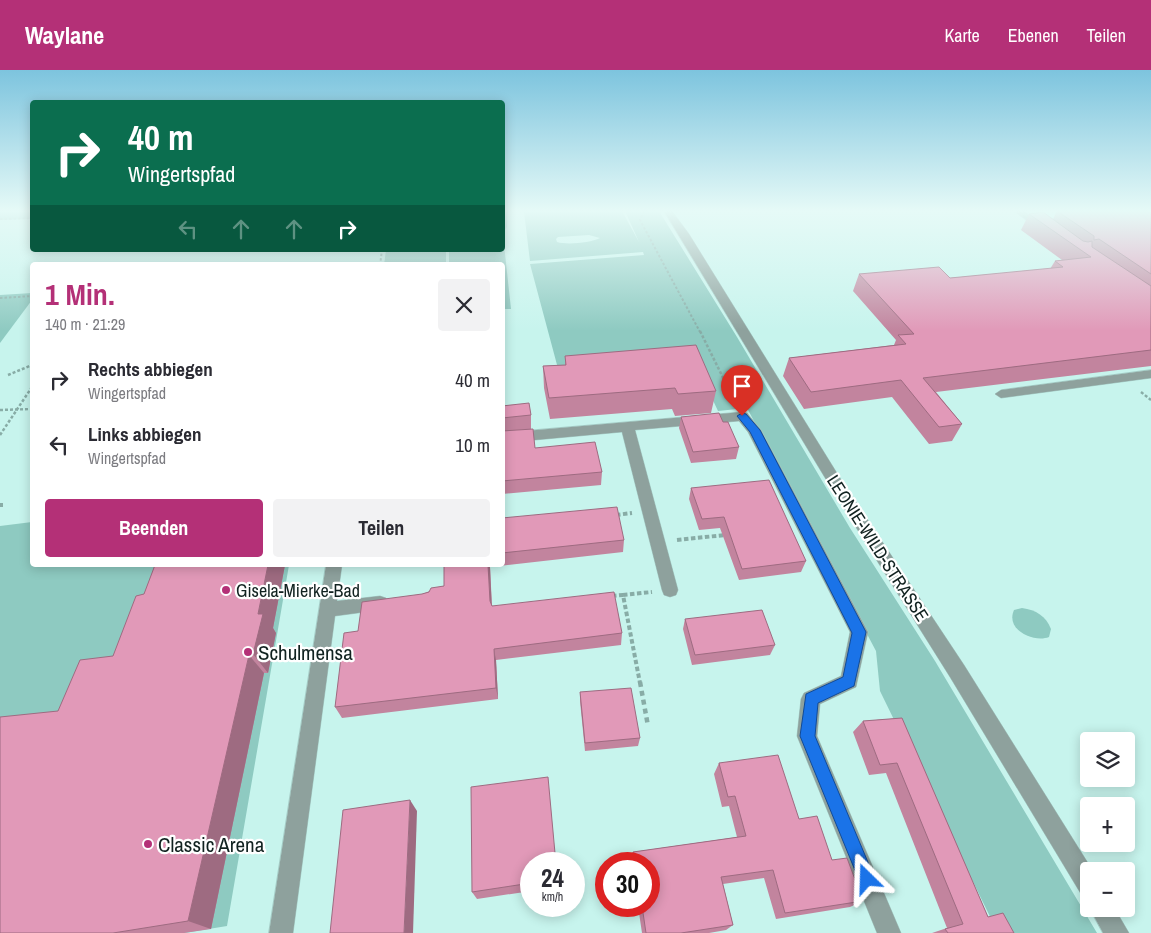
<!DOCTYPE html>
<html lang="de">
<meta charset="utf-8">
<style>
body{margin:0;font-family:"Archivo Narrow",sans-serif;background:#f2f2f3;color:#2b2b33;height:100vh;display:flex;flex-direction:column;font-size:19px;white-space:nowrap}
*{box-sizing:border-box;margin:0}
p{font-size:16px;color:#7c7c81}
.icon{flex:none;width:28px;height:28px;fill:none;stroke:currentColor;stroke-width:2;stroke-linecap:round;stroke-linejoin:round}
.map{position:relative;flex:1;overflow:hidden}
.sheet{position:absolute;left:30px;top:192px;width:475px;height:305px;display:flex;flex-direction:column;background:#fff;border-radius:5px;box-shadow:0 2px 12px #0003}
.sheet>*{flex:none}
.top-card{position:absolute;left:30px;top:30px;width:475px;height:152px;border-radius:5px;box-shadow:0 2px 12px #0003;background:#0b6e4f;color:#fff;overflow:hidden}
.tools{position:absolute;left:1080px;top:662px;display:grid;gap:10px}
.tools a{display:grid;place-items:center;width:55px;height:55px;border-radius:5px;background:#fff;box-shadow:0 2px 12px #0003;font-size:25px}
.speed{position:absolute;left:520px;top:782px;display:flex;gap:10px;font-size:25px;font-weight:700;text-align:center}
.speed>*{display:grid;place-content:center;width:65px;height:65px;border-radius:50%;background:#fff;box-shadow:0 2px 12px #0003;line-height:1}
.speed small{font-size:12px;font-weight:400}
.speed .limit{border:8px solid #d22;background:#fff;color:#111}
.pin{position:absolute;display:grid;place-items:center;width:42px;height:42px;color:#fff;margin:-51px -21px;border-radius:50% 50% 50% 0;rotate:-45deg;box-shadow:0 0 5px #0007}
.pin .icon{rotate:45deg}
.me{position:absolute;width:55px;margin:-28px;rotate:338deg;stroke-linejoin:round;filter:drop-shadow(0 0 4px #0008)}
.turn{display:flex;align-items:center;gap:18px;height:105px;padding:0 15px;font-size:22px}
.turn .icon{width:65px;height:65px;stroke-width:2.5}
.turn b{display:block;font-size:35px;line-height:42px}
.lanes{display:flex;align-items:center;height:48px;padding:0 15px;background:#0003;justify-content:center;gap:25px;direction:ltr}
.lanes .off{opacity:.35}
.round{display:grid;place-items:center;flex:none;width:52px;height:52px;border-radius:5px;background:#f2f2f3}
.summary{display:flex;align-items:center;justify-content:space-between;height:85px;padding:0 15px}
h1{font-size:30px;font-weight:700;line-height:38px;color:#b43077}
.action{display:flex;gap:10px;margin-top:auto;padding:10px 15px}
.action a{flex:1;height:58px;border-radius:5px;background:#b43077;color:#fff;font-size:20px;font-weight:700;line-height:58px;text-align:center}
.action a+a{background:#f2f2f3;color:#2b2b33}
ul{padding:0;list-style:none}
li{display:flex;align-items:center;gap:15px;height:65px;padding:0 15px}
li div{flex:1}
li b{display:block;font-size:19px}
li em{font-style:normal}
header{display:flex;align-items:center;gap:30px;box-sizing:border-box;height:70px;padding:0 25px;background:#b43077;color:#fff}
header strong{font-size:24px}
nav{display:flex;gap:28px;margin-inline-start:auto;font-size:18px}
.map>svg:first-child{display:block}
.green{fill:#8ecac1;fill-rule:evenodd}
.lines{fill:none;stroke-linecap:round;stroke-linejoin:round}
.minor-casing{stroke:#a6cec8;stroke-width:1}
.path-far3{stroke:#88aca6;stroke-width:2;stroke-dasharray:2.5 2;stroke-linecap:butt}
.path-far2{stroke:#88aca6;stroke-width:2.5;stroke-dasharray:3 2;stroke-linecap:butt}
.path-far1{stroke:#88aca6;stroke-width:4;stroke-dasharray:4.5 2.5;stroke-linecap:butt}
.path{stroke:#88aca6;stroke-width:4.5;stroke-dasharray:5 4;stroke-linecap:butt}
.minor{fill:#8ea19d;fill-rule:evenodd}
.wall{fill:#c2849e}
.shaded-wall{fill:#9e6b81}
.building{fill:#e199b8;stroke:#9e6b81}
.route{fill:#1a73e8;stroke:#114b97}
.poi-dot{fill:#b43077;stroke:#fff;stroke-width:2}
.labels{text-anchor:middle;dominant-baseline:central;stroke-width:4.5;stroke-linejoin:round;paint-order:stroke}
.street-label{font-size:18px;fill:#112220;stroke:#fff}
.poi-label{font-size:18px;fill:#112220;stroke:#fff;text-anchor:start}
.near-poi-label{font-size:21px;fill:#112220;stroke:#fff;text-anchor:start}
</style>
<header>
<strong>Waylane</strong>
<nav><a>Karte</a><a>Ebenen</a><a>Teilen</a></nav>
</header>
<div class="map">
<svg width="1151" height="863" viewBox="0 0 1151 863">
<rect width="100%" height="100%" fill="#c7f4ed"/>
<g class="green">
<polygon points="0,141 32,141 32,149 0,150"/>
<path d="M503,141h119l17,31 -14,-31h34l78,126 113,191 85,133 162,272h-99l-118,-242 -4,-40 -129,-243 -29,3 -29,-62 -129,27 -30,-112 114,-9 -1,-3 -113,9 -6,-49h-17v15l-4,6zM589,165l11,3c-10,5 -33,7 -43,4l-1,-3 2,-2z"/>
<polygon points="503,165 511,239 503,239 502,195 449,195 449,180 502,180"/>
<polygon points="386,180 446,180 446,195 384,195"/>
<polygon points="32,223 32,230 0,273 0,225"/>
<polygon points="32,452 32,495 289,495 227,856 184,863 0,863 0,456"/>
<path d="M1022,538c14,2 24,8 29,21l-2,8c-15,6 -44,-7 -35,-27z"/>
</g>
<g class="lines">
<g class="minor-casing">
<g id="minor">
<polygon points="664,141 672,141 689,164 840,408 964,595 1093,801 1089,801 1089,827 1081,824 950,607 830,416"/>
<polygon points="1014,141 1024,141 1049,159 1044,162 1041,161"/>
<polygon points="1151,300 1151,308 1001,328 995,324 1001,320"/>
<polygon points="742,342 747,343 761,360 868,562 856,617 820,634 817,666 901,863 877,863 797,666 801,629 804,623 841,606 850,562 748,362 739,351 635,360 678,520 676,525 670,527 664,525 662,520 622,362 502,373 502,363"/>
<polygon points="326,495 342,495 337,531 380,526 386,528 389,533 386,538 380,540 335,546 293,863 269,863"/>
<polygon points="1090,839 1115,839 1129,863 1103,863"/>
</g>
</g>
<g class="path-far3">
<polyline points="644,141 640,150 700,262"/>
<polyline points="0,149 32,148"/>
<polyline points="380,195 382,180"/>
<polyline points="0,228 32,226"/>
</g>
<g class="path-far2">
<polyline points="700,261 735,332"/>
<polyline points="8,305 32,295"/>
<polyline points="1141,322 1151,330"/>
<polyline points="0,340 32,339"/>
<polyline points="0,365 32,317"/>
</g>
<g class="path-far1">
<polyline points="0,435 3,435"/>
<polyline points="616,445 632,443"/>
<polyline points="677,470 725,465"/>
<polyline points="623,525 652,522"/>
<polyline points="612,526 623,525 640,613"/>
</g>
<polyline class="path" points="640,612 648,656"/>
<use href="#minor" class="minor"/>
</g>
<g class="wall">
<polygon points="1057,141 1151,141 1151,296 936,322 962,354 952,371 929,374 892,327 804,339 783,306 789,288 894,275 896,270 853,221 859,204 950,208 1050,199 1055,191 1062,190 1021,160 1029,144 1053,149"/>
<polygon points="565,286 716,321 711,343 675,346 672,339 550,349 544,318 543,296 565,295"/>
<polygon points="502,336 531,345 531,359 535,378 602,402 601,415 502,424"/>
<polygon points="681,347 723,352 739,377 736,389 691,393 679,358"/>
<polygon points="691,418 806,491 801,502 739,510 720,458 699,460 689,429"/>
<polygon points="502,448 624,470 623,482 490,497 492,536 622,563 621,575 496,590 498,629 342,648 335,637 358,561 422,524 444,516 444,495 502,495"/>
<polygon points="155,495 285,495 273,558 276,563 268,603 264,603 211,859 184,863 0,863 58,641 113,586 144,524"/>
<polygon points="685,549 775,575 770,585 692,595 683,559"/>
<polygon points="580,622 640,668 638,676 585,681 580,631"/>
<polygon points="902,648 988,847 1014,863 932,863 947,858 886,703 869,705 853,662 863,651"/>
<polygon points="719,693 799,749 832,790 863,831 850,837 776,849 764,808 723,814 733,855 726,860 709,863 642,863 638,836 649,836 649,794 631,794 631,791 633,782 737,767 729,736 722,737 714,704"/>
<polygon points="531,794 531,821 477,829 472,822"/>
</g>
<g class="shaded-wall">
<polygon points="268,495 285,495 273,558 276,563 268,603 253,584 258,544"/>
<polygon points="488,495 490,495 490,497 492,543 490,531"/>
<polygon points="494,579 496,590 498,629 496,618"/>
<polygon points="249,585 264,603 211,859 188,851"/>
<polygon points="410,730 417,741 413,863 404,863"/>
</g>
<g class="building">
<polygon points="1057,141 1151,141 1151,204 1099,169 1094,170 1094,166"/>
<polygon points="1043,142 1083,171 1088,172 1092,171 1092,177 1151,216 1151,280 923,308 962,354 939,357 901,310 811,322 789,288 906,274 898,265 914,264 859,204 939,197 950,208 1063,197 1055,191 1091,187 1029,144"/>
<polygon points="696,275 716,321 678,324 675,318 549,328 543,296 566,295 565,286"/>
<polygon points="529,333 531,345 502,348 502,336"/>
<polygon points="719,343 723,352 728,352 739,377 693,382 681,347"/>
<polygon points="533,359 535,378 595,372 602,402 502,411 502,361"/>
<polygon points="769,410 806,491 742,499 724,447 702,449 691,418"/>
<polygon points="617,437 624,470 502,483 502,448"/>
<polygon points="155,495 268,495 258,544 263,544 253,584 249,585 188,851 113,863 0,863 0,647 58,641 80,590 113,586 136,526 144,524"/>
<polygon points="444,495 488,495 490,531 492,536 614,522 622,563 494,579 496,618 335,637 344,563 358,561 362,532 422,524 429,522 431,518 444,516"/>
<polygon points="762,540 775,575 695,585 685,549"/>
<polygon points="631,618 640,668 585,673 580,622"/>
<polygon points="902,648 988,847 1003,843 1014,863 948,863 945,859 963,854 897,693 880,695 863,651"/>
<polygon points="778,685 799,749 817,746 832,790 847,788 863,831 785,843 773,800 721,807 733,855 681,863 646,863 642,836 649,836 649,794 635,794 633,782 746,766 735,726 728,727 719,693"/>
<polygon points="548,707 556,794 531,794 531,813 472,822 471,717"/>
<polygon points="410,730 404,863 330,863 343,740"/>
</g>
<linearGradient id="sky" x2="0" y2="1"><stop stop-color="#7dc4de"/><stop offset="0.54" stop-color="#e6faf7"/><stop offset="1" stop-color="#e6faf7" stop-opacity="0"/></linearGradient>
<rect width="1151" height="261" fill="url(#sky)"/>
<polygon class="route" points="742,343 746,344 760,360 866,562 854,616 818,633 815,666 875,809 873,815 867,818 861,815 800,666 806,624 843,607 852,563 750,362 737,346"/>
<g class="poi-dot">
<circle cx="226" cy="520" r="5"/>
<circle cx="248" cy="582" r="5"/>
<circle cx="148" cy="774" r="5"/>
</g>
<g class="labels">
<g class="street-label">
<text transform="translate(878 478) rotate(57)">LEONIE-WILD-STRASSE</text>
</g>
<g class="poi-label">
<text x="236" y="520">Gisela-Mierke-Bad</text>
</g>
<g class="near-poi-label">
<text x="258" y="582">Schulmensa</text>
<text x="158" y="774">Classic Arena</text>
</g>
</g>
</svg>
<div class="tools">
<a><svg class="icon" aria-label="layers" viewBox="0 0 24 24"><path d="M12 4l9 5-9 5-9-5zM3 14l9 5 9-5"/></svg></a>
<a>+</a>
<a>−</a>
</div>
<div class="speed"><div>24<small>km/h</small></div><div class="limit">30</div></div>
<div class="pin" style="left:742px;top:346px;background:#d93025"><svg class="icon" aria-label="arrive" viewBox="0 0 24 24"><path d="M6 21V4h12l-3 4 3 4H6"/></svg></div>
<svg class="me" style="left:867px;top:809px" viewBox="-20 -20 40 40"><path d="M0-17L14 15 0 8-14 15z" fill="#1a73e8" stroke="#fff" stroke-width="4"/></svg>
<div class="top-card">
<div class="turn"><svg class="icon" aria-label="right" viewBox="0 0 24 24"><path d="M7 20v-9h11M14 6l5 5-5 5"/></svg><div><b>40 m</b>Wingertspfad</div></div>
<div class="lanes"><svg class="icon off" aria-label="left" viewBox="0 0 24 24"><path d="M17 20v-9H6M10 6l-5 5 5 5"/></svg><svg class="icon off" aria-label="ahead" viewBox="0 0 24 24"><path d="M12 20V5M6 11l6-6 6 6"/></svg><svg class="icon off" aria-label="ahead" viewBox="0 0 24 24"><path d="M12 20V5M6 11l6-6 6 6"/></svg><svg class="icon" aria-label="right" viewBox="0 0 24 24"><path d="M7 20v-9h11M14 6l5 5-5 5"/></svg></div>
</div>
<section class="sheet">
<div class="summary"><div><h1>1 Min.</h1><p>140 m · 21:29</p></div><a class="round"><svg class="icon" aria-label="close" viewBox="0 0 24 24"><path d="M6 6l12 12M18 6L6 18"/></svg></a></div>
<ul>
<li><svg class="icon" aria-label="right" viewBox="0 0 24 24"><path d="M7 20v-9h11M14 6l5 5-5 5"/></svg><div><b>Rechts abbiegen</b><p>Wingertspfad</p></div><em>40 m</em></li>
<li><svg class="icon" aria-label="left" viewBox="0 0 24 24"><path d="M17 20v-9H6M10 6l-5 5 5 5"/></svg><div><b>Links abbiegen</b><p>Wingertspfad</p></div><em>10 m</em></li>
</ul>
<div class="action"><a>Beenden</a><a>Teilen</a></div>
</section>
</div>
